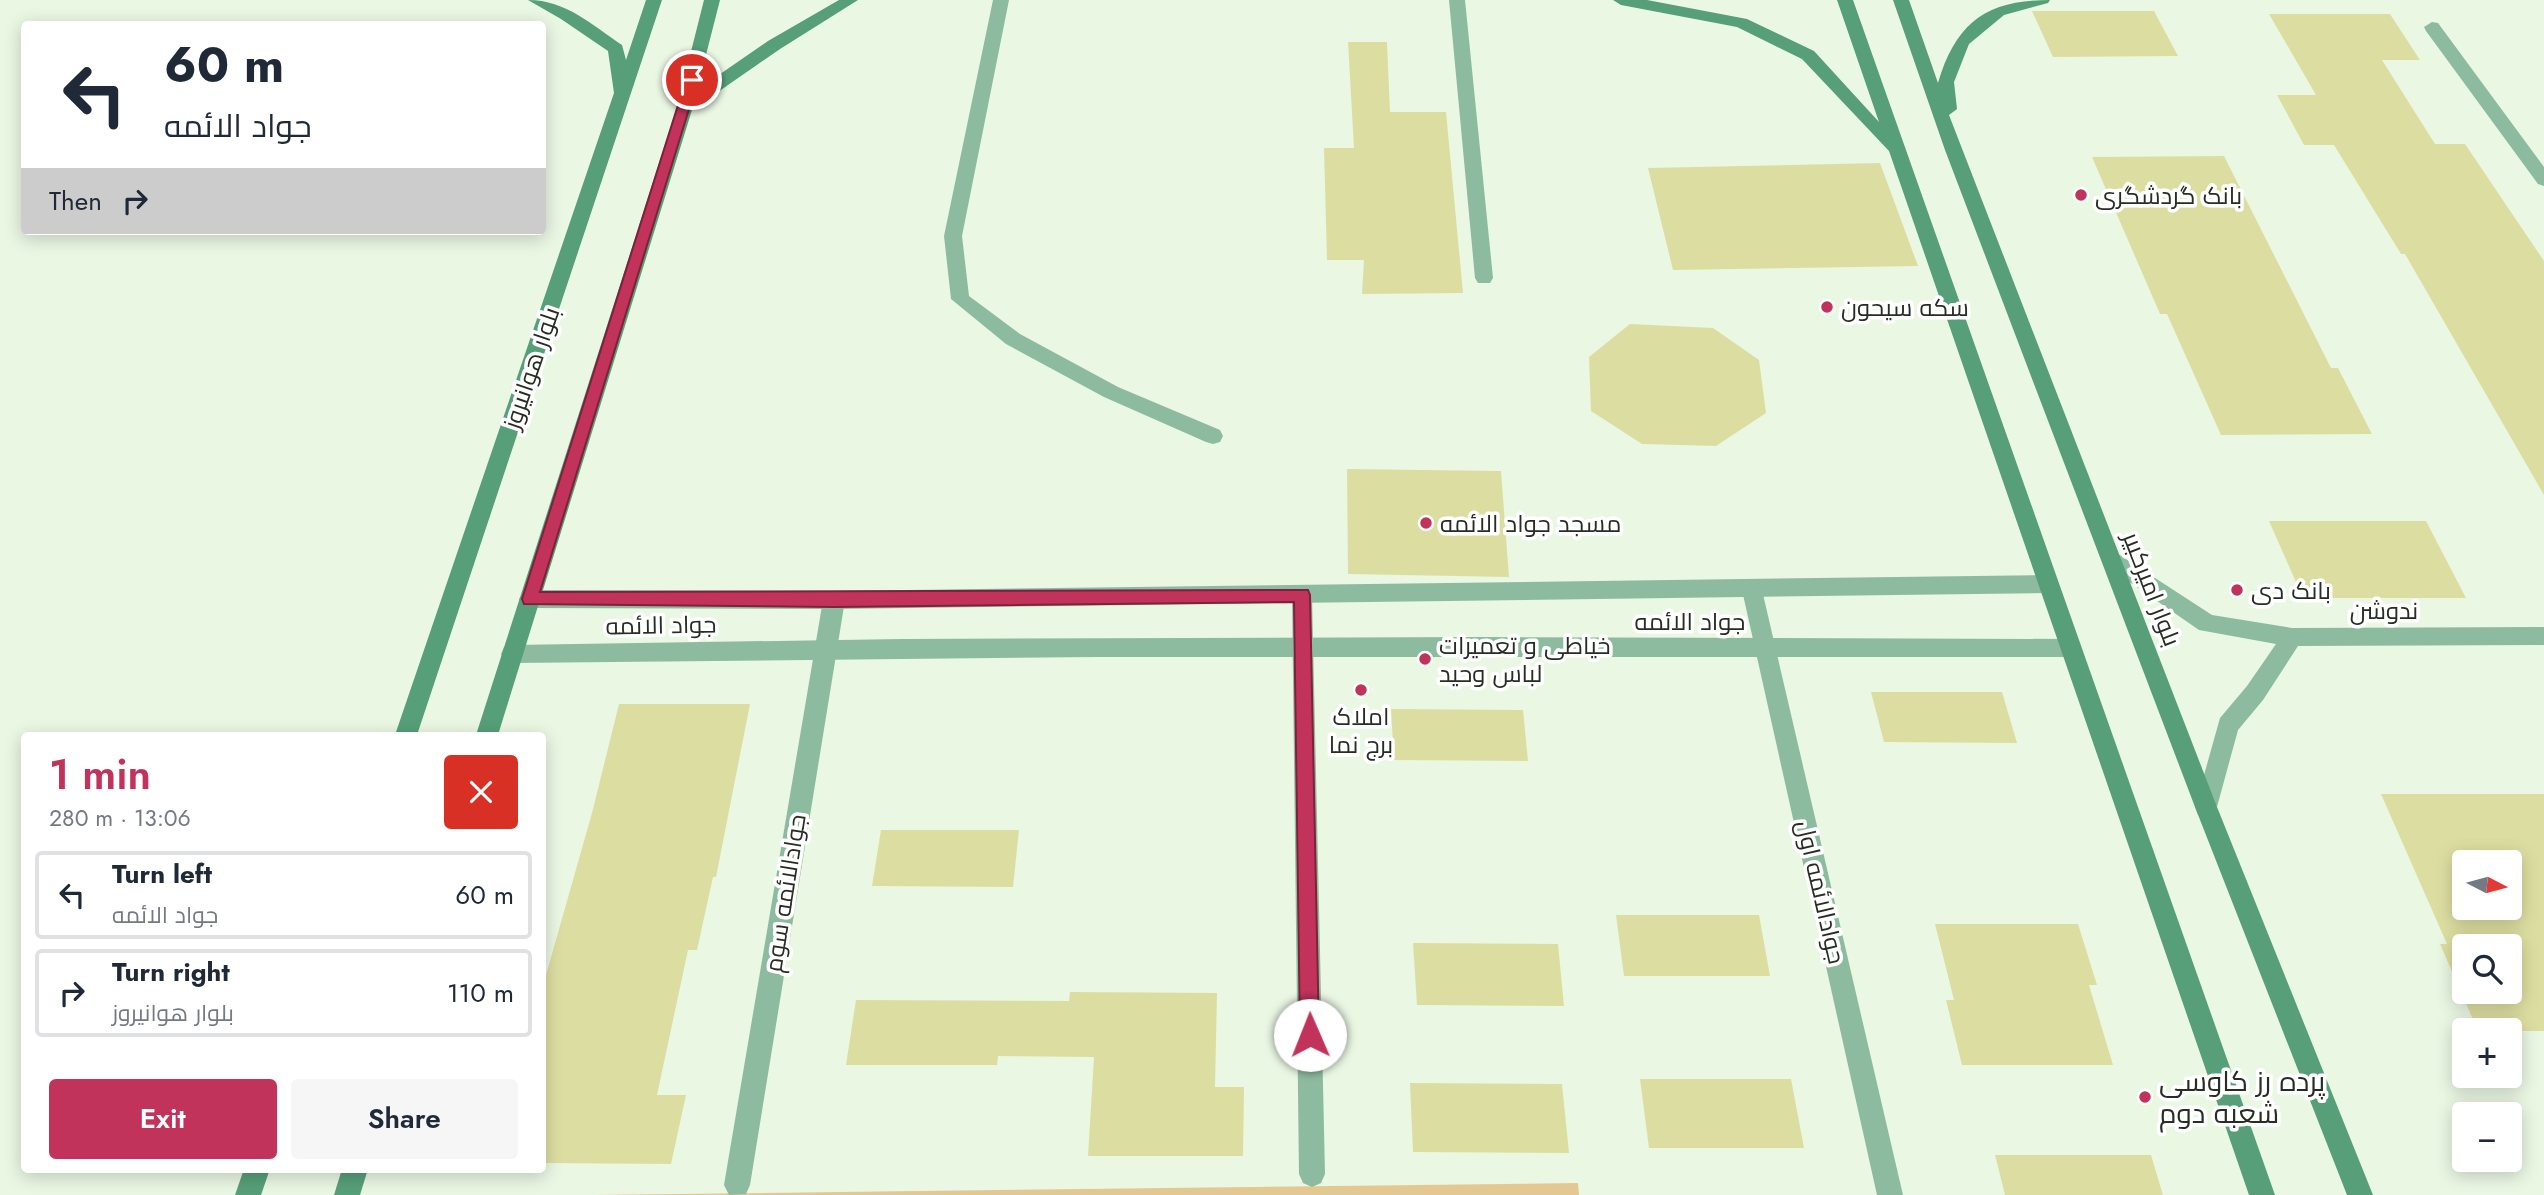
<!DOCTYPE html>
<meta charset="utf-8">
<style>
body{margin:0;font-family:Jost,Cairo,sans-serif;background:#f6f6f7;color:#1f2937;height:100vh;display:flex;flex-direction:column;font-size:26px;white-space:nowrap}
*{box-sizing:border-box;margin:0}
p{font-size:23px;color:#747a83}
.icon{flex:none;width:38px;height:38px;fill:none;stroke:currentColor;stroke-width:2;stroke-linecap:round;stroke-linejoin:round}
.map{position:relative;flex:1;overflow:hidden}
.drawer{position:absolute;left:21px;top:732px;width:525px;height:441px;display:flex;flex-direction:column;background:#fff;border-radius:7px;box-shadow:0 4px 18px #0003}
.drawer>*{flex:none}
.banner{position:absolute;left:21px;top:21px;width:525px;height:214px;border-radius:7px;box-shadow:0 4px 18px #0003;background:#fff;color:#1f2937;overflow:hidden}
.needle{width:46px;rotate:96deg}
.tools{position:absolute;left:2452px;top:850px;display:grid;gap:14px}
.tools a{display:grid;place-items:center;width:70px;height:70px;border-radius:7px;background:#fff;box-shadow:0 4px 18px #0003;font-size:35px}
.pin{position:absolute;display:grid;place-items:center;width:60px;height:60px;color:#fff;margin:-30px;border:4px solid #fff;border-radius:50%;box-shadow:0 2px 7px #0007}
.me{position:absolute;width:77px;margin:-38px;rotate:359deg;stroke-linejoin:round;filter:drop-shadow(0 0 5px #0008)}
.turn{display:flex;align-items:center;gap:24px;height:147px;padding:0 28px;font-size:32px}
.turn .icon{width:91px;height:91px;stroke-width:2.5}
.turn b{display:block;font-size:49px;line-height:60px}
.then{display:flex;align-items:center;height:66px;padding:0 28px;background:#0003;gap:14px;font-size:26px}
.round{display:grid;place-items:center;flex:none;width:74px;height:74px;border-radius:7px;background:#f6f6f7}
.overview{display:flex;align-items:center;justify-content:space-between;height:119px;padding:0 28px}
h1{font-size:42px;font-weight:600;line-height:52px;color:#c2335b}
.action{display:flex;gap:14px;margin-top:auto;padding:14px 28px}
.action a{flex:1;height:80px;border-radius:7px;background:#c2335b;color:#fff;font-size:28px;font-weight:600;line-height:80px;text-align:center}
.action a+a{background:#f6f6f7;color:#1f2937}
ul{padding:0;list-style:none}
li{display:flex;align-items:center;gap:21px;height:88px;margin:0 14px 10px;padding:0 14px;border:4px solid #e0e1e3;border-radius:7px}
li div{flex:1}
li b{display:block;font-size:26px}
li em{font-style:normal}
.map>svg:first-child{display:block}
.green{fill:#e4c891}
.building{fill:#dcdea1;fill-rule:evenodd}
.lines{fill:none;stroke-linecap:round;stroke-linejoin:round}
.service{fill:#8dbba0;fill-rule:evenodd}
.minor{fill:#8dbba0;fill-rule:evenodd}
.tertiary{fill:#8dbba0;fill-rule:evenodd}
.secondary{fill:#569f79;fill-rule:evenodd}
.route{fill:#c2335b;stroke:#7e213b;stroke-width:2}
.poi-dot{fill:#c2335b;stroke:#fff;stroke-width:2.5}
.labels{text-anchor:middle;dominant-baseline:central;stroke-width:7;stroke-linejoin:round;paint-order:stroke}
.poi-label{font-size:24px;fill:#272c24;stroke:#fff;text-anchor:start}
.street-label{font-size:24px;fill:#272c24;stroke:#fff}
.near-poi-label{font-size:28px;fill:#272c24;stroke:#fff;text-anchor:start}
</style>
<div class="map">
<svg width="2544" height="1195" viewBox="0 0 2544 1195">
<rect width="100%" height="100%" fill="#eaf7e3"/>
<polygon class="green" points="1578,1183 1579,1195 592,1195"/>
<g class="building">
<polygon points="2032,11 2154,11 2178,56 2053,57"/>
<polygon points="2269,14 2390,14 2420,60 2382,60 2435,144 2465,144 2544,261 2544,495 2405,254 2401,254 2334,145 2304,145 2277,95 2316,95"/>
<polygon points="1348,42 1387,42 1390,112 1446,112 1463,293 1362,294 1364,260 1327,260 1324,148 1354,148"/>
<polygon points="2224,156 2331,368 2338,368 2372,434 2221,435 2167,314 2160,314 2092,157"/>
<polygon points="1880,163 1918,266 1673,270 1648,168"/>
<polygon points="1630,324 1713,328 1759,360 1766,413 1716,446 1642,444 1591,411 1589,357"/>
<polygon points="1347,469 1501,471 1509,577 1348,574"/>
<polygon points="2269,521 2426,521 2466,598 2303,598"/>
<polygon points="1871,692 2002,692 2017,743 1884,742"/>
<polygon points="619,704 750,704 716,877 713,877 697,950 688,950 657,1095 686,1095 671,1164 542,1163 542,989 592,813"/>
<polygon points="1391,709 1523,710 1528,761 1394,760"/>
<path d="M2381,794h163v237h-66l-38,-87h7zM2464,863h46v45h-46zM2464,947h46v45h-46z"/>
<polygon points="881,830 1019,830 1013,887 872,886"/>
<polygon points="1616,915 1759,915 1770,976 1624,976"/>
<polygon points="1935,924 2078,924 2097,985 2089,985 2113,1065 1962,1065 1946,1000 1954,1000"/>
<polygon points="1413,943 1558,944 1564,1006 1417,1005"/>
<polygon points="1070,992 1217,993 1215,1087 1244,1087 1243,1156 1088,1156 1094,1057 998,1056 997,1065 846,1065 856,1000 1069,1001"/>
<polygon points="1640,1079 1791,1079 1804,1148 1649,1148"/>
<polygon points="1410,1083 1562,1084 1569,1153 1413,1152"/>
<polygon points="1995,1155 2151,1155 2163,1195 2005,1195"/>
</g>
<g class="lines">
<polygon class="service" points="993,0 1009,0 962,236 969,296 1020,334 1118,387 1220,430 1223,436 1220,442 1213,444 1206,442 1104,397 1006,344 951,299 944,236"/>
<g class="minor">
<polygon points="1449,0 1465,0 1493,278 1490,283 1478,283 1475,278"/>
<polygon points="2432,22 2438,23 2544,167 2544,186 2538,184 2426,31 2424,27"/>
<polygon points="1752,581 1759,584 1762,590 1903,1195 1877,1195 1742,590 1745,584"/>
<polygon points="1302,586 1309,589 1312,595 1325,1174 1321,1183 1312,1187 1303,1183 1299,1174 1292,595 1295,589"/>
<polygon points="834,591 841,594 845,600 750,1185 746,1194 729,1195 724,1185 823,600 827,594"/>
</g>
<g class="tertiary">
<polygon points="2112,550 2212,615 2292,628 2544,627 2544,645 2298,646 2263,700 2238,730 2217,807 2214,815 2206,818 2198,815 2195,807 2220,718 2247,686 2276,644 2199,630 2105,565 2102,559 2105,553"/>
<polygon points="2048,575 2055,578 2058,584 2055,590 2048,593 834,609 530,608 523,605 519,599 523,593 530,590 834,591"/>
<polygon points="1486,637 2070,639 2078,641 2081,648 2078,655 2070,657 1097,657 512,663 504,661 501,654 504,647 512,645 902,639"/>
</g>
<g class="secondary">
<path d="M528,0c38,0 64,25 94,45l4,15 20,-60h16l-245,735h-22l219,-642 -6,-42 -47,-32z"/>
<polygon points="704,0 720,0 697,90 768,41 839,0 858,0 780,49 692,110 498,735 476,735 677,107"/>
<polygon points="1613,0 1647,0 1747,19 1814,51 1879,122 1837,0 1853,0 2275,1195 2249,1195 1889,151 1802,59 1737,27 1621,5"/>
<path d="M1893,0h16l29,83c18,-61 49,-83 112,-83l-2,3 -44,12 -35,29 -15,38 3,27 -8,6 268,692 156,388h-26l-152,-388 -250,-657z"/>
<polygon points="244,1169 270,1169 261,1195 235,1195"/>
<polygon points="342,1169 368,1169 360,1195 334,1195"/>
</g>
</g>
<polygon class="route" points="692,76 698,80 540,592 1308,590 1310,595 1319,1035 1317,1041 1310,1044 1303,1041 1300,1035 1294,602 834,607 524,604 522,599 686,80"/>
<g class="poi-dot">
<circle cx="2081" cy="195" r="7"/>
<circle cx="1827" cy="307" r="7"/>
<circle cx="1426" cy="523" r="7"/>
<circle cx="2237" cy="590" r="7"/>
<circle cx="1425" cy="659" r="7"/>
<circle cx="1361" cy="690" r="7"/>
<circle cx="2145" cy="1097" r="7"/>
</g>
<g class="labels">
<g class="poi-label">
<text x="2095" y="195">بانک گردشگری</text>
<text x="1841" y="307">سکه سیحون</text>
<text x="1440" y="523">مسجد جواد الائمه</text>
<text x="2251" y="590">بانک دی</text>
<text x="1439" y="645">خیاطی و تعمیرات<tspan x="1439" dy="28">لباس وحید</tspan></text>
<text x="1361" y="716" text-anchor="middle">املاک<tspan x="1361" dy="28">برج نما</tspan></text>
</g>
<g class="street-label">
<text transform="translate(531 368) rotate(-71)">بلوار هوانیروز</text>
<text transform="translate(2152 589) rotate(69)">بلوار امیرکبیر</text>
<text x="2384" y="610">ندوشن</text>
<text x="1690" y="621">جواد الائمه</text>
<text transform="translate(661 625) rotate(-1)">جواد الائمه</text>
<text transform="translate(1821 892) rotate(77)">جوادالائمه اول</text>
<text transform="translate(785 893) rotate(-81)">جوادالائمه سوم</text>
</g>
<g class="near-poi-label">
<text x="2159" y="1081">پرده رز کاوسی<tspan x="2159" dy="32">شعبه دوم</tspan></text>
</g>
</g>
</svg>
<div class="tools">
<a><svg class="needle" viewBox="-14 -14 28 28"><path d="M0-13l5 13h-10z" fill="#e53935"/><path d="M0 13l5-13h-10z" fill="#747a83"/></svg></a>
<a><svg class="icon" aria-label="search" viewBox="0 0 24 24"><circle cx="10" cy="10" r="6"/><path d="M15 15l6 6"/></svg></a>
<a>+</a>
<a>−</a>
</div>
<div class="pin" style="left:692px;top:80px;background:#d93025"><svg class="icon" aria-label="arrive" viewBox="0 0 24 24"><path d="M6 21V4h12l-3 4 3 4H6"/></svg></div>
<svg class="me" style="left:1310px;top:1035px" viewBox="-20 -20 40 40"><circle r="19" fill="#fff"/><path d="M0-13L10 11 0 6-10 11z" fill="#c2335b"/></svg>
<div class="banner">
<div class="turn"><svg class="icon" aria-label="left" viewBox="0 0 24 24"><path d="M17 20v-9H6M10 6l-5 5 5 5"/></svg><div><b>60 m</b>جواد الائمه</div></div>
<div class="then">Then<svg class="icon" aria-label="right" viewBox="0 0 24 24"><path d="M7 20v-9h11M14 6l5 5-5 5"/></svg></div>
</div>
<section class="drawer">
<div class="overview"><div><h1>1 min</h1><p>280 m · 13:06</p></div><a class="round" style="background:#d93025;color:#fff"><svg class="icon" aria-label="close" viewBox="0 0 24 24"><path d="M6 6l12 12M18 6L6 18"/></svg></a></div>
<ul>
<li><svg class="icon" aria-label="left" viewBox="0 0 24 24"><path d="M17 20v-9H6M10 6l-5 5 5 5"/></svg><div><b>Turn left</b><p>جواد الائمه</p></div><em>60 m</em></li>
<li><svg class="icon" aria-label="right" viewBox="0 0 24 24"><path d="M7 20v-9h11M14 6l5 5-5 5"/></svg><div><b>Turn right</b><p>بلوار هوانیروز</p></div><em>110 m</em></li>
</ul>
<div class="action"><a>Exit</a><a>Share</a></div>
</section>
</div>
